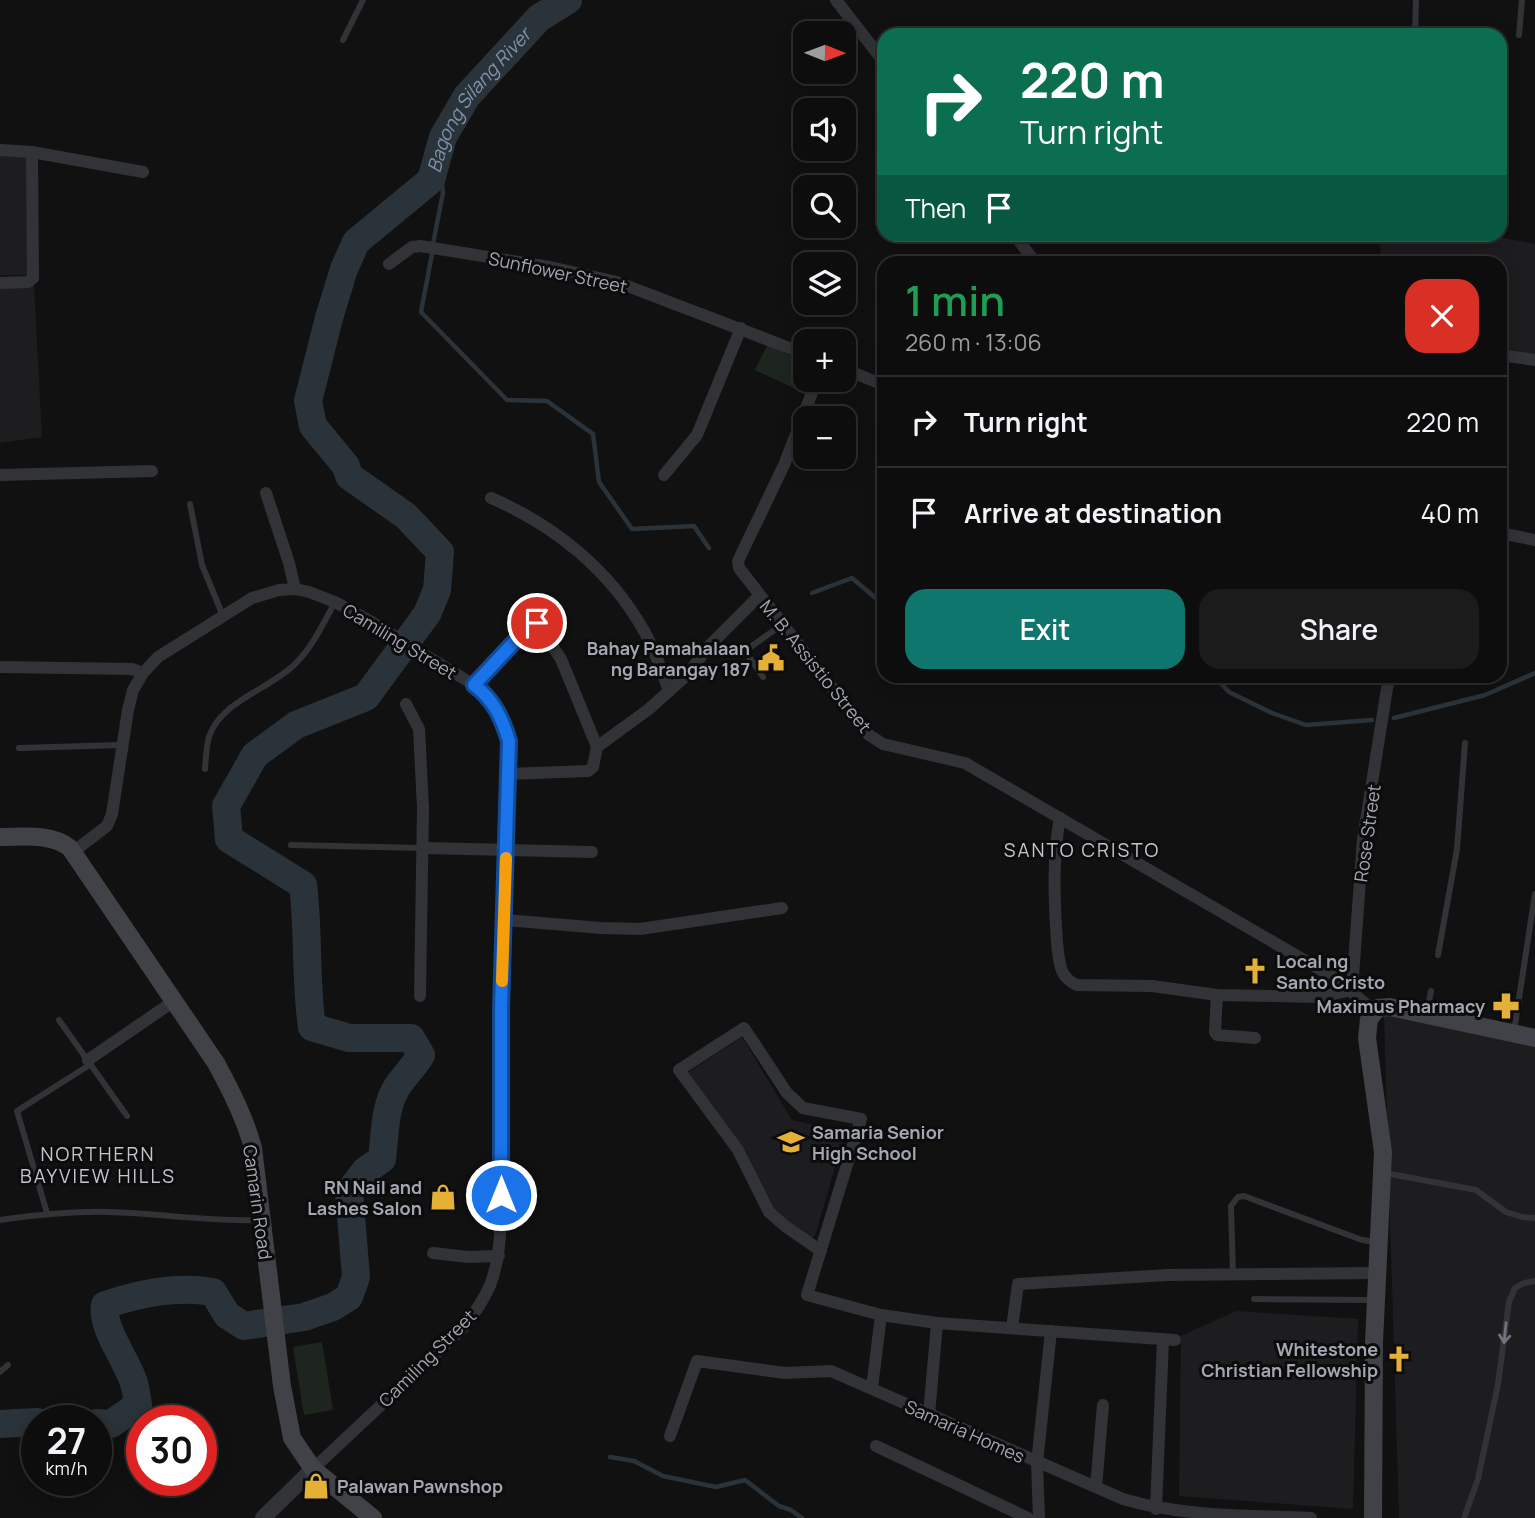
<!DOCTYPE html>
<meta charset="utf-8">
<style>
body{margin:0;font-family:Manrope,sans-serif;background:#1b1b1c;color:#f1f3f6;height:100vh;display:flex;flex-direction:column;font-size:26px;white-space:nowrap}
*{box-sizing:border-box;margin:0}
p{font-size:23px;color:#9a9c9e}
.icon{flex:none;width:38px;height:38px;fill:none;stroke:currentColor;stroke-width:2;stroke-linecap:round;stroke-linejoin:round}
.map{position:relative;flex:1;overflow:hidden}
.panel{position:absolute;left:877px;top:256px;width:630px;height:427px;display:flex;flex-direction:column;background:#0d0d0e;border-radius:21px;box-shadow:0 4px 18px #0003,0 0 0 2px #2d2d2e}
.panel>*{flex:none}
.top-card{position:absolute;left:877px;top:28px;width:630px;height:214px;border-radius:21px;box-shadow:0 4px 18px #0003,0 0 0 2px #2d2d2e;background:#0b6e4f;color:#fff;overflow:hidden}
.needle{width:46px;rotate:91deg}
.controls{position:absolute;left:793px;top:21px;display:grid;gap:14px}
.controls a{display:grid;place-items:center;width:63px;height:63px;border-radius:14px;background:#0d0d0e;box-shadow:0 4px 18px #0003,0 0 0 2px #2d2d2e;font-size:35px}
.speed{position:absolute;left:21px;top:1405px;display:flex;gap:14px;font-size:35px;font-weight:700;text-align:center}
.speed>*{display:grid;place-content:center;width:91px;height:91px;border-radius:50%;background:#0d0d0e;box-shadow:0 4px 18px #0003,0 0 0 2px #2d2d2e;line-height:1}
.speed small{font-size:18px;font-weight:400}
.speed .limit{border:10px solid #d22;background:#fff;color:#111}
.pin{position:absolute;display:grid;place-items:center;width:60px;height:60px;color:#fff;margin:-30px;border:4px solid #fff;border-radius:50%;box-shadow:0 2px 7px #0007}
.me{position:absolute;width:77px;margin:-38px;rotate:0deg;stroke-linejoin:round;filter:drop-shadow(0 0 5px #0008)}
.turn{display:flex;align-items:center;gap:24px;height:147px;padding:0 28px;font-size:32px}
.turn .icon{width:91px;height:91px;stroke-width:2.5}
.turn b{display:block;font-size:49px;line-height:60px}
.then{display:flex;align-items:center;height:66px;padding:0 28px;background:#0003;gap:14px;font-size:26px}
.round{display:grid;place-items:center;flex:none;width:74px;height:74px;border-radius:21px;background:#1b1b1c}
.overview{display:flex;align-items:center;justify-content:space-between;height:119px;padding:0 28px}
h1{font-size:42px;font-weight:600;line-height:52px;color:#1e9e55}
.action{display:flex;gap:14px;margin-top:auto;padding:14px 28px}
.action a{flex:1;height:80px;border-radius:21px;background:#0f766e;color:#fff;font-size:28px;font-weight:600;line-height:80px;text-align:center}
.action a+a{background:#1b1b1c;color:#f1f3f6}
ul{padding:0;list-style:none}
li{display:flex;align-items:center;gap:21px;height:91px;padding:0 28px;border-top:2px solid #2d2d2e}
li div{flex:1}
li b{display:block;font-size:26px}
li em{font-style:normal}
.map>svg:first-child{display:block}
.built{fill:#1d1d1f}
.green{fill:#1e251f}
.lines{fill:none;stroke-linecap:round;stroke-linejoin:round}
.stream{stroke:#2b333a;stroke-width:4.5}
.river{stroke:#2b333a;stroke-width:28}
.service{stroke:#323337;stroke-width:6}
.minor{stroke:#323337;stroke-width:12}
.tertiary{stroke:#323337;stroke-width:16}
.secondary{stroke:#404247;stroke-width:18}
.oneway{stroke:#70737b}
.route-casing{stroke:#114b97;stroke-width:18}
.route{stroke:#1a73e8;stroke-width:12}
.slow{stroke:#f59e0b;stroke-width:12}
.labels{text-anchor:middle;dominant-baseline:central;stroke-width:6;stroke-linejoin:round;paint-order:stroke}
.street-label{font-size:18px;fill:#a3a7b2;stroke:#0c0c0d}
.poi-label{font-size:18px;font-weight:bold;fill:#a3a7b2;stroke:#0c0c0d;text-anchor:end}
.water-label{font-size:19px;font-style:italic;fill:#7c93ab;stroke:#0c0c0d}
.neighbourhood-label{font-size:19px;letter-spacing:2px;fill:#c4c6ce;stroke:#0c0c0d}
</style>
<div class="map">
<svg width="1535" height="1518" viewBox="0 0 1535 1518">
<rect width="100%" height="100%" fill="#111112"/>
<g class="built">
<polygon points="0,154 31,154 33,275 0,275"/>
<polygon points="1380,235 1488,235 1535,244 1535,355 1500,351 1500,262 1381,262"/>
<polygon points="34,285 42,437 0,443 0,286"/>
<polygon points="1384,1015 1535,1045 1535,1518 1399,1518"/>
<polygon points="742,1037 792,1120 845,1132 815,1236 811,1239 771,1210 746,1151 687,1073"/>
<polygon points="1236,1311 1358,1319 1353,1509 1179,1496 1181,1336"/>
</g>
<g class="green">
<polygon points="767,345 805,362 805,380 812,380 806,394 755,370"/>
<polygon points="322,1342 333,1410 304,1415 293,1347"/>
</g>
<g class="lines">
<g class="stream">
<polyline points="433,244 443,193 439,151"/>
<polyline points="432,254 421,312 507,400 547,401 593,434 599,482 632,529 694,526 709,548"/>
<polyline points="812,593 852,578 884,605"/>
<polyline points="1214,676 1229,692 1272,713 1306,725 1372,720"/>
<polyline points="1394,718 1485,695 1535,673"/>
<polyline points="610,1457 634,1461 663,1476 716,1487 745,1480 779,1506 791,1510 802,1518"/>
</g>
<g class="river">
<path id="s1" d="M96,1423l15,1 27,-19c-1,-7 -2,-15 -4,-22 -7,-23 -33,-55 -29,-78 36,-12 70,-19 108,-13l14,23 17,11 60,-9 29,-10 16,-10 7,-20 -7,-85 16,-21 17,-12c3,-23 2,-52 15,-72 7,-11 17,-20 24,-32l-10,-17h-62l-37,-11c-7,-47 -3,-95 -9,-142l-74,-46 -3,-33 29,-51 41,-30 70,-28 61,-83 10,-24 3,-38 -34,-36 -57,-40 -3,-10 -33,-40 -5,-25 21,-83 15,-49 12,-27 75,-62 12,-43 24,-41 72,-78 29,-18"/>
<polyline points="0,1424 37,1422"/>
</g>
<g class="service">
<polyline points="1415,35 1416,0"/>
<polyline points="1519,35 1522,0"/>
<polyline points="343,40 363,0"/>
<polyline points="190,504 202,565 223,616"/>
<polyline points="763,677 745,651 783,624"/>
<polyline points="19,748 122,745"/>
<path d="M205,769c1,-10 1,-22 4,-32 12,-36 59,-47 85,-72 18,-17 29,-41 41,-63"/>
<polyline points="291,845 422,848"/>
<polyline points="1438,955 1457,849 1465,743"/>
<polyline points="1427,1013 1431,991"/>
<polyline points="59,1020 127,1116"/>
<polyline points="1514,1031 1535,894"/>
<polyline points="1385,1173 1476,1190 1506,1212 1522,1217 1535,1218"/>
<polyline points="47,1213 17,1111 91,1064"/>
<path d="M0,1220c36,-5 71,-9 108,-8 51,1 100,10 151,8"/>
<polyline points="1233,1275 1231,1206 1238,1197 1244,1196 1362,1240 1375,1242"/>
<polyline points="1254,1299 1374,1300"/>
<polyline points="0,1372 8,1365"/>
<polyline points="1464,1518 1478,1479 1498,1384 1509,1302 1515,1288 1524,1283 1535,1281"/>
</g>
<g class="minor">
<polyline points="836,0 884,62"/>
<polyline points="0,150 32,152 143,172"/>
<polyline points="1014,234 1035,262"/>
<polyline points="389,264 412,247 420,246 550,267 617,282 805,354"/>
<polyline points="0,283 28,282 33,278 32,152"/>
<polyline points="1500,355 1535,360"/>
<polyline points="844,369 884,385"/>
<polyline points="817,380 784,465 738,561 739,568 869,735 883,744 965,763 1335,978 1374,1011"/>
<polyline points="0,475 152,471"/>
<polyline points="664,475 697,435 741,328"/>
<polyline points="266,493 289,563 295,589"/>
<path d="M491,498c63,27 119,72 153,133 11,19 18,40 25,60"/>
<polyline points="1500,533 1535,540"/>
<polyline points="0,667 132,669 143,673"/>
<polyline points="474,685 531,624 537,623 561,659 597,747 649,709 688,674 708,647 760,595"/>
<polyline points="406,704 419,729 423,808 420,996"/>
<polyline points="508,774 588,771 593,767 597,747"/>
<path d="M1060,818c-7,36 -6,73 -4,109 1,14 1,30 6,44 3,7 8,11 15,14l75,1 65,9 103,2 32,-7 11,-151 26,-163"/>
<polyline points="424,848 592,852"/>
<path d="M73,852l34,-26 5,-12 16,-104 5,-20 10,-17 15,-16 94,-59 27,-8 16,-1 14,3 26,10 35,19 104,64c20,15 28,33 35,56l-8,267 -1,227c-3,42 -11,60 -37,93l-150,141"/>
<polyline points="504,920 601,928 640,929 782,908"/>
<polyline points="1217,995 1215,1032 1217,1035 1255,1038"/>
<polyline points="88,1060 174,1001"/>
<polyline points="821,1251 785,1226 769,1212 738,1150 679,1070 744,1028 787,1093 803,1108 861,1119 807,1295 881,1315 937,1323 1175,1340"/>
<polyline points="433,1253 468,1257 499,1256"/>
<polyline points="1012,1328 1018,1284 1168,1275 1376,1273"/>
<polyline points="872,1388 881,1315"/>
<polyline points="929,1415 937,1323"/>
<path d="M670,1436l27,-75 88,12 46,-2 292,128c61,18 124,16 188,19"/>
<polyline points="876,1446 1028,1518"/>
<polyline points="1096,1487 1103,1405"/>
<polyline points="1156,1509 1163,1340"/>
<polyline points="1039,1518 1037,1463 1051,1331"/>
</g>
<polyline class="tertiary" points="263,1518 313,1469"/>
<g class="secondary">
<path d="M0,837c23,0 51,-4 70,11l146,215c15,28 29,55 37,85l29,238 10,52 21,31 60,49"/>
<polyline points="1373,1518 1374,1342 1383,1152 1367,1038 1369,1019 1378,1008 1390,1007 1535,1038"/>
</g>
</g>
<defs><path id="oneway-shaft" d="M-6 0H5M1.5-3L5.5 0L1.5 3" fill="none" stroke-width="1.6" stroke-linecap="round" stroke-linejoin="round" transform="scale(1.75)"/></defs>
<use class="oneway" href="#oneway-shaft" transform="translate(1505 1333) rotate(96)"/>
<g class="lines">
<g class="route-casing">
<path id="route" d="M501,1195v-187l8,-267c-7,-23 -15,-41 -35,-56l57,-61 6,-1"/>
</g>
<use href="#route" class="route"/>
<polyline class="slow" points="502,981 506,858"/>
</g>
<defs>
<g id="civic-bare" transform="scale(2.1)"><path d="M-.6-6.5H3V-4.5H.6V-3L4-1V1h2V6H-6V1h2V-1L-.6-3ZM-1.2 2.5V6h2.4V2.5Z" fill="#e4b038" stroke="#0c0c0d" stroke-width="2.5" paint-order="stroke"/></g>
<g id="church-bare" transform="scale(2.1)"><path d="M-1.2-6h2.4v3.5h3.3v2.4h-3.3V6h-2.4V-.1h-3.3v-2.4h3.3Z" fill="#e4b038" stroke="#0c0c0d" stroke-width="2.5" paint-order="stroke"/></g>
<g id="pharmacy-bare" transform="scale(2.1)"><path d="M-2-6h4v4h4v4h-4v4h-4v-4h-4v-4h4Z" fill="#e4b038" stroke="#0c0c0d" stroke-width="2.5" paint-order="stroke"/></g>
<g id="school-bare" transform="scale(2.1)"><path d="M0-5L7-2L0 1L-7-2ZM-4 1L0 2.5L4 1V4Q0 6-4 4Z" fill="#e4b038" stroke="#0c0c0d" stroke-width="2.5" paint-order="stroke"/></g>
<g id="shop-bare" transform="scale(2.1)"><path d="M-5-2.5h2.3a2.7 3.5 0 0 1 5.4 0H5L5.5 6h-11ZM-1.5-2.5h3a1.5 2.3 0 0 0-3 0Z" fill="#e4b038" stroke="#0c0c0d" stroke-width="2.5" paint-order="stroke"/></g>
</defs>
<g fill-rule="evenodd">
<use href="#civic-bare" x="771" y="658"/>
<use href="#church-bare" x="1255" y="971"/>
<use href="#pharmacy-bare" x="1506" y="1006"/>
<use href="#school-bare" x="791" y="1142"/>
<use href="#shop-bare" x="443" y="1197"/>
<use href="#church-bare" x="1399" y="1359"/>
<use href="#shop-bare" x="316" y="1486"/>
</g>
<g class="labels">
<g class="street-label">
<text transform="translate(558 272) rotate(12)">Sunflower Street</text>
<text transform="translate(400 641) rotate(31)">Camiling Street</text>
<text transform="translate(816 666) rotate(51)">M. B. Assistio Street</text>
<text transform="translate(1367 833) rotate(-82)">Rose Street</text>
<text transform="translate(258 1202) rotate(82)">Camarin Road</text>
<text transform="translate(427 1358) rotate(-45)">Camiling Street</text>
<text transform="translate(965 1431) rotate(24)">Samaria Homes</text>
</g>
<g class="poi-label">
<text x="750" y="648">Bahay Pamahalaan<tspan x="750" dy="21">ng Barangay 187</tspan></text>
<text x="1276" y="961" text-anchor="start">Local ng<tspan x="1276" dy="21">Santo Cristo</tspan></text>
<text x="1485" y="1006">Maximus Pharmacy</text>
<text x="812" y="1132" text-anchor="start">Samaria Senior<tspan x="812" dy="21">High School</tspan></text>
<text x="422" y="1187">RN Nail and<tspan x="422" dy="21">Lashes Salon</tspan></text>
<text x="1378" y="1349">Whitestone<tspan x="1378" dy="21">Christian Fellowship</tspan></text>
<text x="337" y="1486" text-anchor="start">Palawan Pawnshop</text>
</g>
<g class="water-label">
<text stroke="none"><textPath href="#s1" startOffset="1990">Bagong Silang River</textPath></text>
</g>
<g class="neighbourhood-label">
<text x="1082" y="850">SANTO CRISTO</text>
<text x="98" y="1154">NORTHERN<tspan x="98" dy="22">BAYVIEW HILLS</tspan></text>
</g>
</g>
</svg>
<div class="controls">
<a><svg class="needle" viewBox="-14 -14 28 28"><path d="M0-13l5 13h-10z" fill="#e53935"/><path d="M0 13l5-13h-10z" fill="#9a9c9e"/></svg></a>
<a><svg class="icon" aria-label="sound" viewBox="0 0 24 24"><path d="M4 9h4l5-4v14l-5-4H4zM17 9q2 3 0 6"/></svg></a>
<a><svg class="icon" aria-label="search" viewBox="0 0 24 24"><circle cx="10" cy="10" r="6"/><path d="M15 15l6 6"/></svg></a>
<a><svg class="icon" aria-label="layers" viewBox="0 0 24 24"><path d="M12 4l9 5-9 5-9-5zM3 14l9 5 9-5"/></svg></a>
<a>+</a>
<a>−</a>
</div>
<div class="speed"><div>27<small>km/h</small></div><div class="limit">30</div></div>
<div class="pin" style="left:537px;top:623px;background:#d93025"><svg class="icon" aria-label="arrive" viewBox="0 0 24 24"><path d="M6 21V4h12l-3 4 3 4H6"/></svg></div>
<svg class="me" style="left:501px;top:1195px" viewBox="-20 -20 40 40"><circle r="17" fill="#1a73e8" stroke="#fff" stroke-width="3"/><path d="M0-11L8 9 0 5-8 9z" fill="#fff"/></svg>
<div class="top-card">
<div class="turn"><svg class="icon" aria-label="right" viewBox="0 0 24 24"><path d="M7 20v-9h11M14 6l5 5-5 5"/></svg><div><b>220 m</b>Turn right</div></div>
<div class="then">Then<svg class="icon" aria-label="arrive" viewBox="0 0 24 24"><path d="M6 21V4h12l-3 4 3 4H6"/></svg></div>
</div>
<section class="panel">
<div class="overview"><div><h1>1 min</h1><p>260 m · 13:06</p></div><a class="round" style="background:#d93025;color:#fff"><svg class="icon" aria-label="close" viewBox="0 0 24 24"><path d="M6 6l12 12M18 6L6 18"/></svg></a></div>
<ul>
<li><svg class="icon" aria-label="right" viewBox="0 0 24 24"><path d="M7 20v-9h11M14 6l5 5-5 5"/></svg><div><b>Turn right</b></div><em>220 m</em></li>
<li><svg class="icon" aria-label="arrive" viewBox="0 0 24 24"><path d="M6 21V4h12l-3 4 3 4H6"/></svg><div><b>Arrive at destination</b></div><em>40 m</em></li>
</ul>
<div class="action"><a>Exit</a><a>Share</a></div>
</section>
</div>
